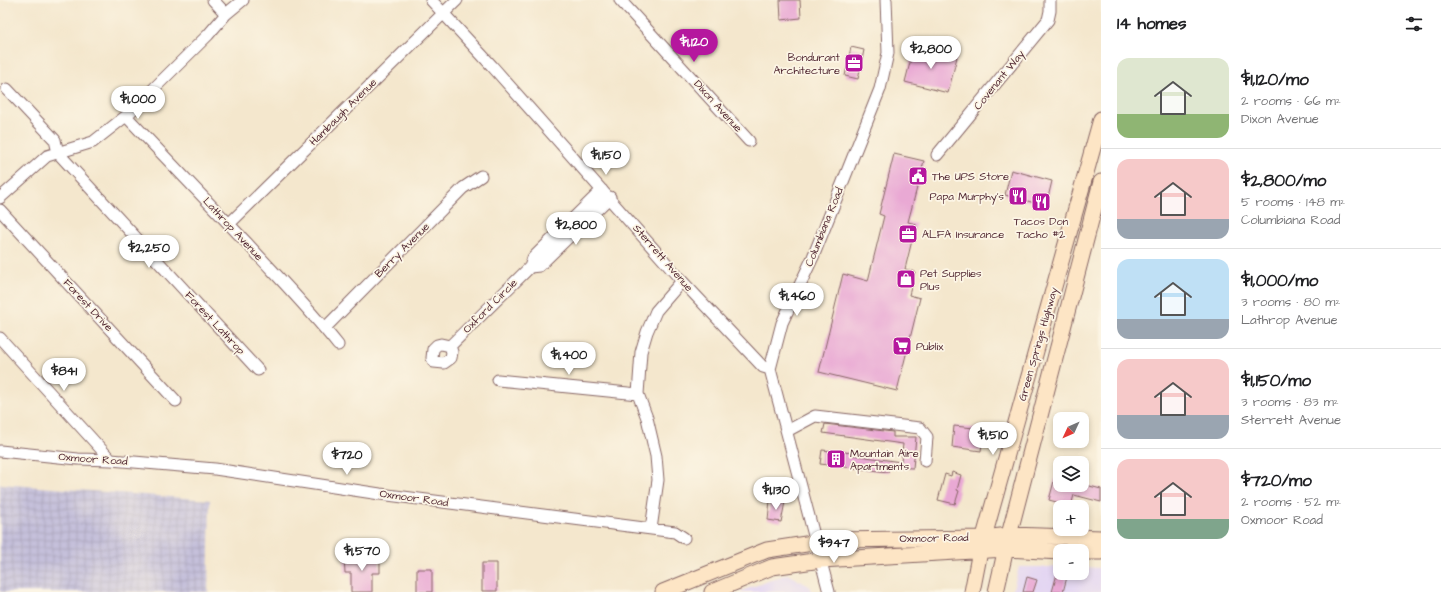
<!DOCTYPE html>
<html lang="en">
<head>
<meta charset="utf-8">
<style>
	body { margin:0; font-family:"Architects Daughter",sans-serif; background:#f6f6f6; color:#202124; height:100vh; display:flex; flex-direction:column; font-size:15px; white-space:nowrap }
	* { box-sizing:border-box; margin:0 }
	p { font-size:13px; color:#757577 }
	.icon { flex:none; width:22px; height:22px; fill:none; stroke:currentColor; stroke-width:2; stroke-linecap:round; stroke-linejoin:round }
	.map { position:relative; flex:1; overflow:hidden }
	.drawer { display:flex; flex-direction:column; background:#fff; width:340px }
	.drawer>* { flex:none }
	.needle { width:26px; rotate:226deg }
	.controls { position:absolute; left:1053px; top:412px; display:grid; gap:8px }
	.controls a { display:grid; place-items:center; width:36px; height:36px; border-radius:8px; background:#fff; box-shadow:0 2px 6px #0003; font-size:20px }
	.price { position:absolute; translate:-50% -34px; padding:0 9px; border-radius:14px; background:#fff; color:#222; font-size:13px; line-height:26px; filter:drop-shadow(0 1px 2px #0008) }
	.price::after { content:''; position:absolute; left:50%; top:24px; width:12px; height:9px; margin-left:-6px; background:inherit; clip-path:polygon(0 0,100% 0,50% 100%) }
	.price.selected { background:#b5179e; color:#fff }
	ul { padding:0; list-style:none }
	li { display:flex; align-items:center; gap:12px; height:100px; padding:0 16px }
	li+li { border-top:1px solid #e0e0e0 }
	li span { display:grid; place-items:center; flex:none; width:112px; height:80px; border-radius:12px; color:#555 }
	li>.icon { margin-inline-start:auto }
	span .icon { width:48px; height:48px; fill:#fffc; stroke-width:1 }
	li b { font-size:17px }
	h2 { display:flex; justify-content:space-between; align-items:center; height:48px; padding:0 16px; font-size:17px }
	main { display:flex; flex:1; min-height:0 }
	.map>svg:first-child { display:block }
	.built { fill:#e2d4f3 }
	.industrial { fill:url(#industrial-grid) }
	.building { fill:#e9a9d4 }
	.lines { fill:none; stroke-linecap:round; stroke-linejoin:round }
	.minor-casing { stroke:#866564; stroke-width:13 }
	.secondary-casing { stroke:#866564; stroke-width:17 }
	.minor { stroke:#fff; stroke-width:11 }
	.secondary { stroke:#fde5c5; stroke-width:15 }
	.labels { text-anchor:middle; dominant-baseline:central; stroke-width:3.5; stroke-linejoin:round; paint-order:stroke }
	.poi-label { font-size:11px; fill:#4a1f2b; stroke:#fcf5e5; text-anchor:start }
	.street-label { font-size:11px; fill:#4a1f2b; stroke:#fcf5e5 }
</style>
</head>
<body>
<main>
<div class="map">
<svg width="1101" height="592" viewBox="0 0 1101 592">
	<defs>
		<pattern id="industrial-grid" width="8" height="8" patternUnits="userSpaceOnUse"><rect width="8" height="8" fill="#c5c0da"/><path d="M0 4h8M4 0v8" fill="none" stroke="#aba5bb"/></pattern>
	</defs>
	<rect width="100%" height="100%" fill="#fcf5e5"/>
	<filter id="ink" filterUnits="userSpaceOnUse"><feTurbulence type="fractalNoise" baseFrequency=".025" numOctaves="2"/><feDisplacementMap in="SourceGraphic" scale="8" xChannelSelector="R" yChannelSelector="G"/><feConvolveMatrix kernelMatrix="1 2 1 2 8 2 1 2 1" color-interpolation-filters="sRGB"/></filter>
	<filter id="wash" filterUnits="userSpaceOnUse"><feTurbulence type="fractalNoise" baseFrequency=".012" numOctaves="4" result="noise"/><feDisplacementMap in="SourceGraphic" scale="16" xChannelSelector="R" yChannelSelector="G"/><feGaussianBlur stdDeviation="0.9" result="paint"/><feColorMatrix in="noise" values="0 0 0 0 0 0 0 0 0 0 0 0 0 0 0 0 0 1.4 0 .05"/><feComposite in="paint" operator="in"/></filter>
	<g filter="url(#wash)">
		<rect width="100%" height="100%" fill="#f4e7cd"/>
		<path class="built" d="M1019,567H1060V573H1082V567L1101,568V592H1012Z
			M787,574L809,586L813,592H739Z"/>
		<path class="industrial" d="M0,484L210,500L208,592H0Z"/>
		<g id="blocks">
			<path class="building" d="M780,0H800L801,18L781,20Z
				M851,47L864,50L858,79L845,76Z
				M914,47L957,57L948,93L905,82Z
				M894,154L924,161L908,222L916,224L905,269L915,272L909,295L920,298L897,391L819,372L843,274L868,281L884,216L879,214Z
				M1011,170L1052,181L1046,206L1005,195Z
				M825,424L893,432V437H916L913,468L889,467L888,472L820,464L822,450L853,453L852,455L901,462L903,444L823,433Z
				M954,426L984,429L981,451L952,447Z
				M1058,466H1060V485H1082V484L1101,489V502L1074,495L1071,506L1049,500Z
				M952,472L961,475L957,490L959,491L955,504L938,500L945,474L951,476Z
				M770,500L785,502L781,522L768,520Z
				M344,556L380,557V573H372V592H351V573H345Z
				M482,563H497V591H482Z
				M417,569H432V592H417Z
				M1057,574L1067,577L1063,592H1052Z
				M1027,577L1037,580L1033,592H1023Z"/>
		</g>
	</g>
	<g filter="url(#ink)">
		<use href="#blocks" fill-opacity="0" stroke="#866564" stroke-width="1"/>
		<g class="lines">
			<defs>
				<path id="minor" d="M213,0L226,14
					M431,0L492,66L682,281L763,367L770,369
					M620,0L749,141
					M7,89L55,140L58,153L258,370
					M126,116C166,158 206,200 246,242C277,276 309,308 338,345
					M937,155L1048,20L1050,11V0
					M0,198L47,156L93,142L126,116L208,35L226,14L243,0
					M0,210L176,401
					M229,224L457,0
					M530,267L539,266L610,197
					M325,328L463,188L481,176
					M0,338L111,460
					M441,344L450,346L452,352L451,358L444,363L434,362L432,358L433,349L437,345Z
					M450,346L530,267L533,258L602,190
					M498,380L638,394
					M787,431L815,416L920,428L927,437L925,461
					M0,451L78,459L111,460L215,469L380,494L675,532L684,538
					M651,529L658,480L656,456L647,418L638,394L641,352L647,332L656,311L682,281
					M829,592L770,369L782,323L813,257L880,89L888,53L886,0"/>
				<path id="secondary" d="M1082,552H1101
					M663,592L767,550L832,540L984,538L1009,535L1101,538
					M712,592L772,567L821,560L1006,549L1060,552
					M972,592L980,551L1101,119
					M996,592L1009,535L1101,182"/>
			</defs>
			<use href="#minor" class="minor-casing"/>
			<use href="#secondary" class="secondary-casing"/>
			<use href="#minor" class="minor"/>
			<use href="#secondary" class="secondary"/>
		</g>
	</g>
	<defs>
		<symbol id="office-square" viewBox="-11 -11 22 22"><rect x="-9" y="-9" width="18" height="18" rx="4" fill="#b5179e" stroke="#fcf5e5"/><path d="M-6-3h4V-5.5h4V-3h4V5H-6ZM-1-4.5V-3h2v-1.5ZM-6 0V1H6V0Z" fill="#fff"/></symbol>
		<symbol id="civic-square" viewBox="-11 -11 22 22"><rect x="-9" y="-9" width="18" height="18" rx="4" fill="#b5179e" stroke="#fcf5e5"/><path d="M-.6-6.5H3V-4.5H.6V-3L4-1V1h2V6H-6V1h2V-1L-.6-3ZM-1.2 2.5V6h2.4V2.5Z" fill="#fff"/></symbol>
		<symbol id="restaurant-square" viewBox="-11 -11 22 22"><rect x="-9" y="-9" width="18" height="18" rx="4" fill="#b5179e" stroke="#fcf5e5"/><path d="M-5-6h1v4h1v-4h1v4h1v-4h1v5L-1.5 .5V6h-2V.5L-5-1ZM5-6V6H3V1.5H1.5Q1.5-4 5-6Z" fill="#fff"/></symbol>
		<symbol id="shop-square" viewBox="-11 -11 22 22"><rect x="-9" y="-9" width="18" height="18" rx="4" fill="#b5179e" stroke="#fcf5e5"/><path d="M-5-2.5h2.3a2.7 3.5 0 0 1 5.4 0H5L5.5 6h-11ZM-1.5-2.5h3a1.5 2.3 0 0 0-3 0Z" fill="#fff"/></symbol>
		<symbol id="supermarket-square" viewBox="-11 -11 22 22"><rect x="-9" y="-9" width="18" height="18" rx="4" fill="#b5179e" stroke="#fcf5e5"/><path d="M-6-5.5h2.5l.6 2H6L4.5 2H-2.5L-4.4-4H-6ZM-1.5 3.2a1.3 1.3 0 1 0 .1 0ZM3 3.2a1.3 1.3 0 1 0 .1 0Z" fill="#fff"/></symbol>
		<symbol id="building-square" viewBox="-11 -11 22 22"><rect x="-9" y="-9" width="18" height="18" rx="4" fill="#b5179e" stroke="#fcf5e5"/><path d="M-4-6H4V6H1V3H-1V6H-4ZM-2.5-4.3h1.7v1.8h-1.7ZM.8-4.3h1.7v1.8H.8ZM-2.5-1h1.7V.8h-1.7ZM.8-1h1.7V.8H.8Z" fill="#fff"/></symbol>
	</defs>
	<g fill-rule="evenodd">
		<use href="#office-square" x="843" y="52" width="22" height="22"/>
		<use href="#civic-square" x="907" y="165" width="22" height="22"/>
		<use href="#restaurant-square" x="1007" y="185" width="22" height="22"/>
		<use href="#restaurant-square" x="1030" y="191" width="22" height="22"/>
		<use href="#office-square" x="897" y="223" width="22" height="22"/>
		<use href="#shop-square" x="895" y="268" width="22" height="22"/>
		<use href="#supermarket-square" x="891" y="335" width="22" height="22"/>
		<use href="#building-square" x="825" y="448" width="22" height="22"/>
	</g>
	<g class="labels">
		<g class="poi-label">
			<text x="840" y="57" text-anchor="end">Bondurant<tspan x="840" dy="13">Architecture</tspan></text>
			<text x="932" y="176">The UPS Store</text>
			<text x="1004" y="196" text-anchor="end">Papa Murphy's</text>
			<text x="1041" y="221" text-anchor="middle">Tacos Don<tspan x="1041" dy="13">Tacho #2</tspan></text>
			<text x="922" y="234">ALFA Insurance</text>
			<text x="920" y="273">Pet Supplies<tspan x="920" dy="13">Plus</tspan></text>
			<text x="916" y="346">Publix</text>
			<text x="850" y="453">Mountain Aire<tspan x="850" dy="13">Apartments</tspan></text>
		</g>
		<g class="street-label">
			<text transform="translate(999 80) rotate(-51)">Covenant Way</text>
			<text transform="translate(718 106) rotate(48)">Dixon Avenue</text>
			<text transform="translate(343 112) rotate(-45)">Hambaugh Avenue</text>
			<text transform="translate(824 227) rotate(-68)">Columbiana Road</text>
			<text transform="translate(233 229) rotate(47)">Lathrop Avenue</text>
			<text transform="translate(402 250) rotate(-45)">Berry Avenue</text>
			<text transform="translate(663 258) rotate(49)">Sterrett Avenue</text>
			<text transform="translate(88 305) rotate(47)">Forest Drive</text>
			<text transform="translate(490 306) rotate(-45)">Oxford Circle</text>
			<text transform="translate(215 323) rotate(47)">Forest Lathrop</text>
			<text transform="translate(1038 344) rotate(-74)">Green Springs Highway</text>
			<text transform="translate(93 459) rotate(4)">Oxmoor Road</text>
			<text transform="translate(414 498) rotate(8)">Oxmoor Road</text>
			<text transform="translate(934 538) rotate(-1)">Oxmoor Road</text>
		</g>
	</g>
</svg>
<div class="controls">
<a><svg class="needle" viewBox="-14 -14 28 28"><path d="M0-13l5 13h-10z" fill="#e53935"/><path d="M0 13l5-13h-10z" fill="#757577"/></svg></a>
<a><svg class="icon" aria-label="layers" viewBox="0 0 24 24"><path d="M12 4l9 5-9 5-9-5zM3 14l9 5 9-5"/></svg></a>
<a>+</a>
<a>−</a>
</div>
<b class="price selected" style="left:694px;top:63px">$1,120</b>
<b class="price" style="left:931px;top:70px">$2,800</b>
<b class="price" style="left:138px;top:120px">$1,000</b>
<b class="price" style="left:606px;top:176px">$1,150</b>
<b class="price" style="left:576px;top:246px">$2,800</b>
<b class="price" style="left:149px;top:269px">$2,250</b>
<b class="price" style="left:797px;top:317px">$1,460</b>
<b class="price" style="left:569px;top:376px">$1,400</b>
<b class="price" style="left:64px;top:392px">$841</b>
<b class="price" style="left:993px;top:456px">$1,510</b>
<b class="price" style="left:347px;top:476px">$720</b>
<b class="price" style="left:776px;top:511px">$1,130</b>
<b class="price" style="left:834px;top:564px">$947</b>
<b class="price" style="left:362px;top:572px">$1,570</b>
</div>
<section class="drawer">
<h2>14 homes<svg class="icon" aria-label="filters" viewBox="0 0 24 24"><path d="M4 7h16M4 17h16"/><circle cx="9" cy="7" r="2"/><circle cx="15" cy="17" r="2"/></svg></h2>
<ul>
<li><span style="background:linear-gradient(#dfe7d0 70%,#8fb573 0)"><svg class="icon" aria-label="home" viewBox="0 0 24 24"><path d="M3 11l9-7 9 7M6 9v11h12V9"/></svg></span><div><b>$1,120/mo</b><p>2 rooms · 66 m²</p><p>Dixon Avenue</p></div></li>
<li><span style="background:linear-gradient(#f6c9c9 75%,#9aa5b1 0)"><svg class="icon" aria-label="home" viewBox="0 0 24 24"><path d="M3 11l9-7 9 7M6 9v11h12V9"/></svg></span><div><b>$2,800/mo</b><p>5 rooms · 148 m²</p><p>Columbiana Road</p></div></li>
<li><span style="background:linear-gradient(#bfe0f5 75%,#9aa5b1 0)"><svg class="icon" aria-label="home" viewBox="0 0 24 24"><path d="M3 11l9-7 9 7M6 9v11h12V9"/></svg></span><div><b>$1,000/mo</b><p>3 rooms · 80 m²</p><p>Lathrop Avenue</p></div></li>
<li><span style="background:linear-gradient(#f6c9c9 70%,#9aa5b1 0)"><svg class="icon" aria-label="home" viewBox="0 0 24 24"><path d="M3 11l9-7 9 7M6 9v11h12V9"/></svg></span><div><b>$1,150/mo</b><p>3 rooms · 83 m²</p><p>Sterrett Avenue</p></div></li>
<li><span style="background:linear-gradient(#f6c9c9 75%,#7fa58c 0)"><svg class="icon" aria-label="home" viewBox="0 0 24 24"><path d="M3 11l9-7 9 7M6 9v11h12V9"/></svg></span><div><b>$720/mo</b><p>2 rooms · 52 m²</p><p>Oxmoor Road</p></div></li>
</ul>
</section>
</main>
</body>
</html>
